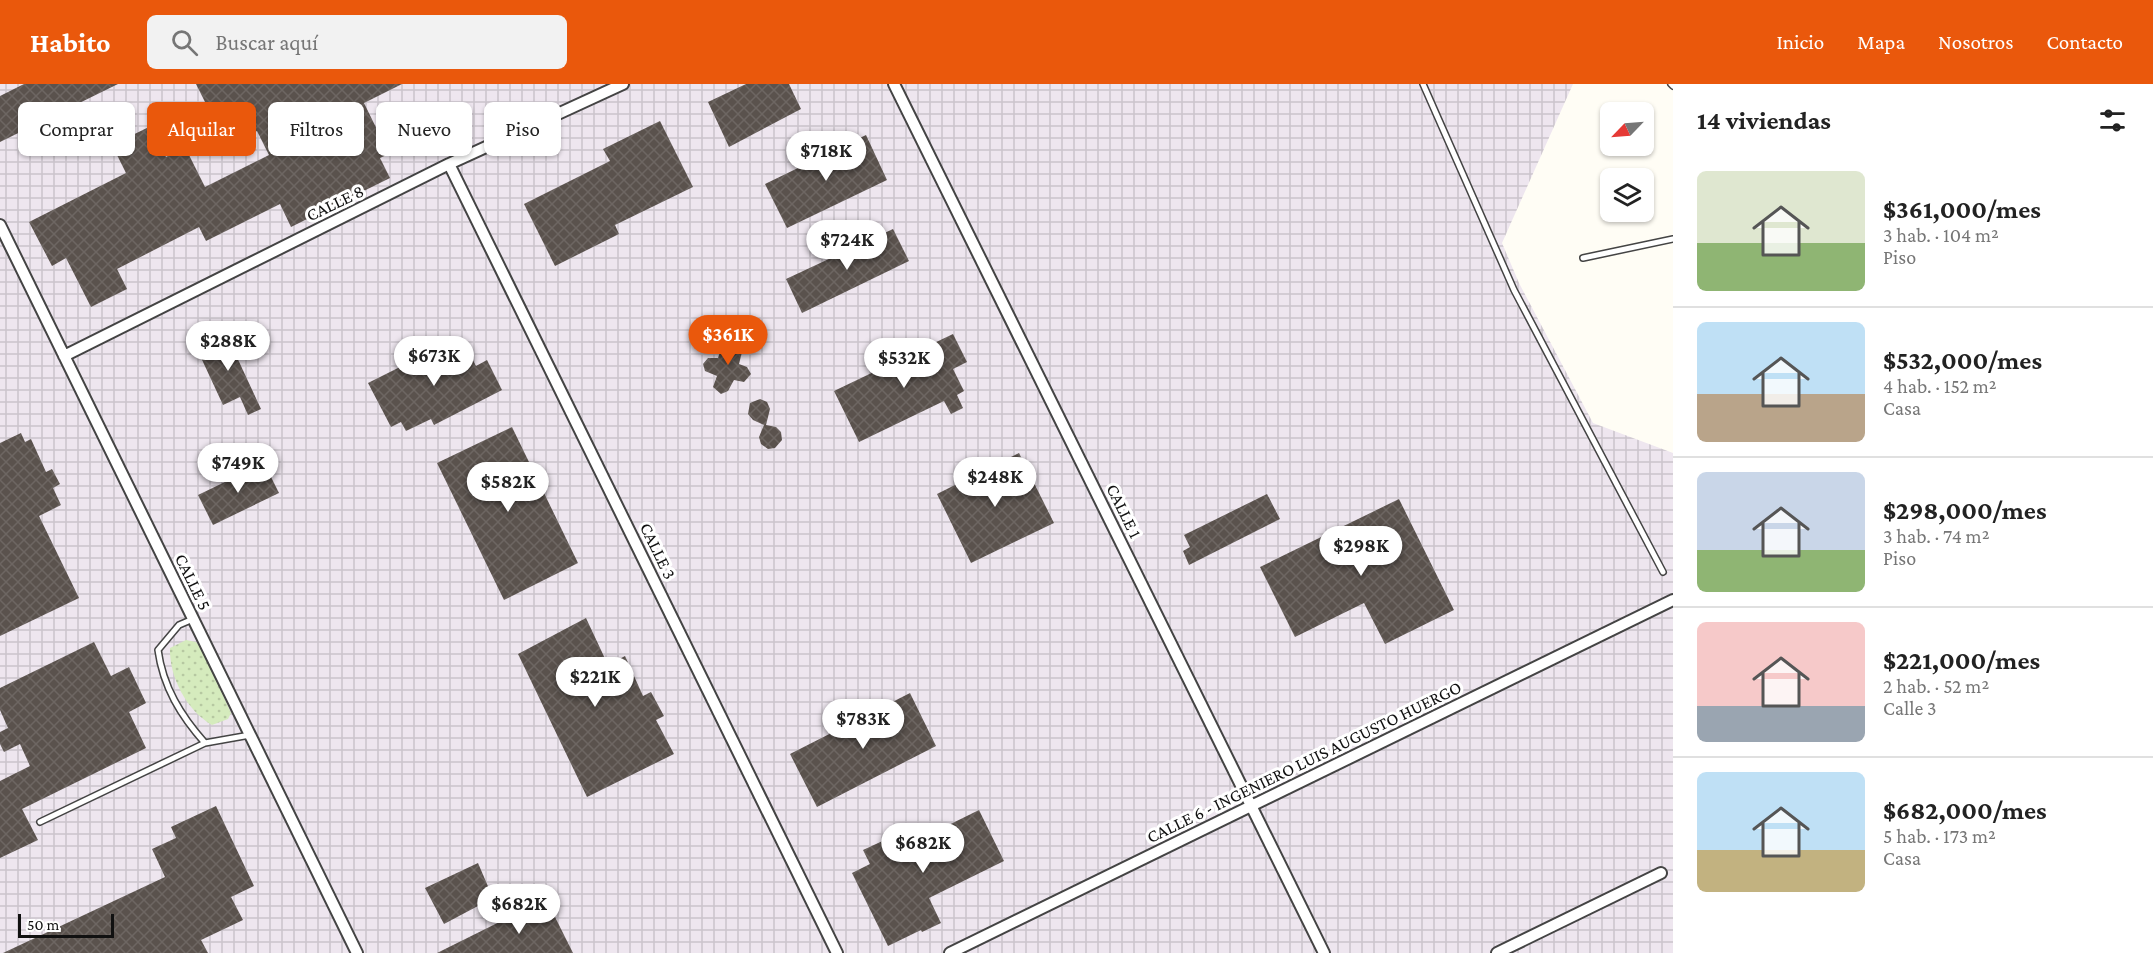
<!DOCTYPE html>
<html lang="es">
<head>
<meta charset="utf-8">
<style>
	body { margin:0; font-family:"Crimson Pro",serif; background:#f2f2f2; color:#222; height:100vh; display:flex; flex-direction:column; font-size:22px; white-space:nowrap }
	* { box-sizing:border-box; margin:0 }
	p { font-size:20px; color:#767676 }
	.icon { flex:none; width:33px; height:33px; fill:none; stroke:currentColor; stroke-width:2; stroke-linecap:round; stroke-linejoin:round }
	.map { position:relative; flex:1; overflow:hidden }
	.side { display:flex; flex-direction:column; background:#fff; width:480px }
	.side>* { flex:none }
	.banner { position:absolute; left:18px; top:18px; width:570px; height:54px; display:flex; gap:12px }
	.needle { width:39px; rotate:245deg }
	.controls { position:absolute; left:1600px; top:18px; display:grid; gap:12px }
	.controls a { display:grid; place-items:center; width:54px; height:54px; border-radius:9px; background:#fff; box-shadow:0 2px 4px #0004; font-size:30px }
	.scale { position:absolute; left:18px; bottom:15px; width:96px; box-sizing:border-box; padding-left:6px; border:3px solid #111; border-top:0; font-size:16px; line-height:21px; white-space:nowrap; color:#111; -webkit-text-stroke:4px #fff; paint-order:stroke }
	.price { position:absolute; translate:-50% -51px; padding:0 14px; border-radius:21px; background:#fff; color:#222; font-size:20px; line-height:39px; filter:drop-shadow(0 2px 3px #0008) }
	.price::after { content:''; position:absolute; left:50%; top:36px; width:18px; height:14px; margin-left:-9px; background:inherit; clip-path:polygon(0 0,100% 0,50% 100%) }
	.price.on { background:#ea580c; color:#fff }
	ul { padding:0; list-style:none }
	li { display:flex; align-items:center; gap:18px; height:150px; padding:0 24px }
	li+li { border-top:2px solid #e0e0e0 }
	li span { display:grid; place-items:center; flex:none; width:168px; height:120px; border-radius:9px; color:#555 }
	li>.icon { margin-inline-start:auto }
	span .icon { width:72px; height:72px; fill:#fffc; stroke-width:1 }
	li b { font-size:26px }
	h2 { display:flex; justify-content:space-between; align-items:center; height:72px; padding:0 24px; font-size:26px }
	.chip { padding:0 21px; border-radius:9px; background:#fff; box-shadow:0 2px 4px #0004; font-size:21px; line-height:54px }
	.chip.on { background:#ea580c; color:#fff }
	header { display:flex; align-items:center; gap:36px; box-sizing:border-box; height:84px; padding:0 30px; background:#ea580c; color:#fff }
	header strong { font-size:28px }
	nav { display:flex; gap:33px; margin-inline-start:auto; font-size:21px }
	.search { width:420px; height:54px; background:#f2f2f2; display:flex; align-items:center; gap:15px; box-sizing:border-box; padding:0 21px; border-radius:9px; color:#767676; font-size:22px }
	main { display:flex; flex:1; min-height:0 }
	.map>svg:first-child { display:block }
	.industrial { fill:url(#industrial-grid) }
	.grass { fill:url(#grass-dots) }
	.building { fill:url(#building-cross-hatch) }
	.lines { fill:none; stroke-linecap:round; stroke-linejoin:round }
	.lane-casing { stroke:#444; stroke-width:8 }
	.street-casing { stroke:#444; stroke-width:14 }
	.lane { stroke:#fff; stroke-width:5 }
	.street { stroke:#fff; stroke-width:10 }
	.labels { text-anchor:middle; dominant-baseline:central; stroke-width:6; stroke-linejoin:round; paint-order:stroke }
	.street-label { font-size:18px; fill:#111; stroke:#fff }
</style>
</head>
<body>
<header>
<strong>Habito</strong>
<div class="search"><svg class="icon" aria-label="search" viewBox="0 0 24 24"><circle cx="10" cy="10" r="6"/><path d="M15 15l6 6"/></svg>Buscar aquí</div>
<nav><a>Inicio</a><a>Mapa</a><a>Nosotros</a><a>Contacto</a></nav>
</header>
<main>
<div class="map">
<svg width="1673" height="869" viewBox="0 0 1673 869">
	<defs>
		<pattern id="industrial-grid" width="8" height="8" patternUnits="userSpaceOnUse" patternTransform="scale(1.5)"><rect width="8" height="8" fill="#eee6ef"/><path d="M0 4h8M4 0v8" fill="none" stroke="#cbc4cc"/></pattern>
		<pattern id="grass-dots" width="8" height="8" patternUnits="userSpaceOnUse" patternTransform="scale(1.5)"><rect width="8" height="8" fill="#d5ebbd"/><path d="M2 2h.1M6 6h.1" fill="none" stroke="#b6c8a1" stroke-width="1.8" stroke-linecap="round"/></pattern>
		<pattern id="building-cross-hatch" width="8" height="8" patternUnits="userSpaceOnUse" patternTransform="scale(1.5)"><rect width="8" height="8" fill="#5a524d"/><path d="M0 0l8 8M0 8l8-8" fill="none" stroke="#6d6662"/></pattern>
	</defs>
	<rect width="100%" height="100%" fill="#fffdf5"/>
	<path class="industrial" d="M0,0H1573L1502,159L1519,199L1593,339L1673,369V869H0Z"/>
	<path class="grass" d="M186,556L196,558L202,565L231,629L228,635L212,641C187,627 169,593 170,564Z"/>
	<path class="building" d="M24,0H118L0,58V12Z
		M196,0H402L364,19L389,70L380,74L390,94L291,143L280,120L206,157L199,143L117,185L127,205L91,223L66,174L52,182L29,138L126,89L112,61L151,42L166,73L185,63L205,103L269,71L257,47L227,62Z
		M746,0H789L801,25L729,63L708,18Z
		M660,37L693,103L615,141L619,150L555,182L524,120L610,77L603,65Z
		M866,51L887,96L787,144L765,100Z
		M893,145L909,177L802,229L786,195Z
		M235,247L243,265L235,269L261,325L248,331L240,313L223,321L197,265Z
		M953,250L967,278L953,285L964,307L957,311L963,324L951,330L944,317L859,358L834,307Z
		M733,254L740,257L743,264L739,280L747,283L751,290L744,298L734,296L728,307L721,310L713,303L717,292L705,287L703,280L708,274H718L723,258Z
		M452,257L459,271L468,267L476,282L487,276L502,306L434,341L431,335L406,347L401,338L391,343L368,299Z
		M760,315L767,318L770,325L766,341L776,343L781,348L782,356L775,364L768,365L761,360L759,353L764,341L753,336L748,330L750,319Z
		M512,343L578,479L504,516L437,379Z
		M21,349L25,358L31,355L46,388L52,385L60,400L53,404L61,421L39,432L79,514L0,552V359Z
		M1019,369L1054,439L971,479L937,410Z
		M264,379L279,409L213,441L198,411Z
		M1267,410L1280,435L1189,481L1183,467L1190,463L1184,451Z
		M1399,415L1454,526L1385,560L1364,519L1295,553L1260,483Z
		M586,534L608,581L625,572L643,612L651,608L664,632L656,636L674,670L587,713L518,570Z
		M94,558L111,592L129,583L146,619L129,628L146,664L22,725L38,756L0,774V697L30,682L20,660L4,668L0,660V648L8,644L0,626V604Z
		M910,609L936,662L817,723L790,670Z
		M216,722L254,802L231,813L243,836L201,856L208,869H3L165,793L152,765L176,754L171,743Z
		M979,726L1004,777L929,814L941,839L922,848L921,846L888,862L852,789L870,780L863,766L889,754L896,767Z
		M478,779L493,814L444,840L425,804Z
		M546,815L573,869H437Z"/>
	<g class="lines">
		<defs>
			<path id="lane" d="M1423,0L1514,206L1663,488
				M1671,0L1673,2
				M1583,174L1673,155
				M193,535L179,541L158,566C163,603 181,632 205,659
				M40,738L205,659L250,651"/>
			<path id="street" d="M894,0L1324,869
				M449,80L837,869
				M0,141L357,869
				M64,272L449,80L623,0
				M950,869L1673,516
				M1497,869L1661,789"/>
		</defs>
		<use href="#lane" class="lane-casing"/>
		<use href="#street" class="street-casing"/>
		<use href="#lane" class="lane"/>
		<use href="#street" class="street"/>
	</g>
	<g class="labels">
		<g class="street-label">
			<text transform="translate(335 119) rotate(-26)">CALLE 8</text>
			<text transform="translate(1124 427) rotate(64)">CALLE 1</text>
			<text transform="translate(658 467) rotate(64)">CALLE 3</text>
			<text transform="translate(193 498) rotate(64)">CALLE 5</text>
			<text transform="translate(1304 678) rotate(-26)">CALLE 6 - INGENIERO LUIS AUGUSTO HUERGO</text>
		</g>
	</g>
</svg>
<div class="controls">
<a><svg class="needle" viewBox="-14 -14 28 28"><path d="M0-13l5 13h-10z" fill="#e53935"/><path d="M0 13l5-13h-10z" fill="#767676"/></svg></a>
<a><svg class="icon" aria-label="layers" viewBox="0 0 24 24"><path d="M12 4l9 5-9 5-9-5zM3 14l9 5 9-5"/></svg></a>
</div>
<div class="scale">50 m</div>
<b class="price" style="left:826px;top:98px">$718K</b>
<b class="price" style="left:847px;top:187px">$724K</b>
<b class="price on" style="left:728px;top:282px">$361K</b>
<b class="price" style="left:228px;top:288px">$288K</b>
<b class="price" style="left:434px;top:303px">$673K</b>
<b class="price" style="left:904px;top:305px">$532K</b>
<b class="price" style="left:238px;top:410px">$749K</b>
<b class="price" style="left:995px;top:424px">$248K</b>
<b class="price" style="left:508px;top:429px">$582K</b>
<b class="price" style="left:1361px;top:493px">$298K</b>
<b class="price" style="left:595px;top:624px">$221K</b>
<b class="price" style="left:863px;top:666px">$783K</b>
<b class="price" style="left:923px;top:790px">$682K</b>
<b class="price" style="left:519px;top:851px">$682K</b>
<div class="banner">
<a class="chip">Comprar</a>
<a class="chip on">Alquilar</a>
<a class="chip">Filtros</a>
<a class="chip">Nuevo</a>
<a class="chip">Piso</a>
</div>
</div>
<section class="side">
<h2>14 viviendas<svg class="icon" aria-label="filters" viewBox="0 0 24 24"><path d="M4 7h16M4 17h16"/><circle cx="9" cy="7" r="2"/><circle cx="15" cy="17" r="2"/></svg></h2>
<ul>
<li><span style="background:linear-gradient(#dfe7d0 60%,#8fb573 0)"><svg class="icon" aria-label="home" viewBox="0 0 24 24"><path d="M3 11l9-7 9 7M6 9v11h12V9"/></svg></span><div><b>$361,000/mes</b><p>3 hab. · 104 m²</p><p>Piso</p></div></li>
<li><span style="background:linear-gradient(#bfe0f5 60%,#b9a48a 0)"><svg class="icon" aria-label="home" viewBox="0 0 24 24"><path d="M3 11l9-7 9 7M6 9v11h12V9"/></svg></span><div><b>$532,000/mes</b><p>4 hab. · 152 m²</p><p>Casa</p></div></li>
<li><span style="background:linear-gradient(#c9d6e8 65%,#8fb573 0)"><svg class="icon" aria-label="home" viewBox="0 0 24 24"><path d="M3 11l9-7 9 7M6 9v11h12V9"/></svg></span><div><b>$298,000/mes</b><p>3 hab. · 74 m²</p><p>Piso</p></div></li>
<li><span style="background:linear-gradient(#f6c9c9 70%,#9aa5b1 0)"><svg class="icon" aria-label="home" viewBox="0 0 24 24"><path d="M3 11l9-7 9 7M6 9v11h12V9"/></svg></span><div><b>$221,000/mes</b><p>2 hab. · 52 m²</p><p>Calle 3</p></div></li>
<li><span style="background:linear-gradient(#bfe0f5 65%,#c2b280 0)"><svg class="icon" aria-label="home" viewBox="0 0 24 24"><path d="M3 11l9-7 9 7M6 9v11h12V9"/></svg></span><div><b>$682,000/mes</b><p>5 hab. · 173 m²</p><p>Casa</p></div></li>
</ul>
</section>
</main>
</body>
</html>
